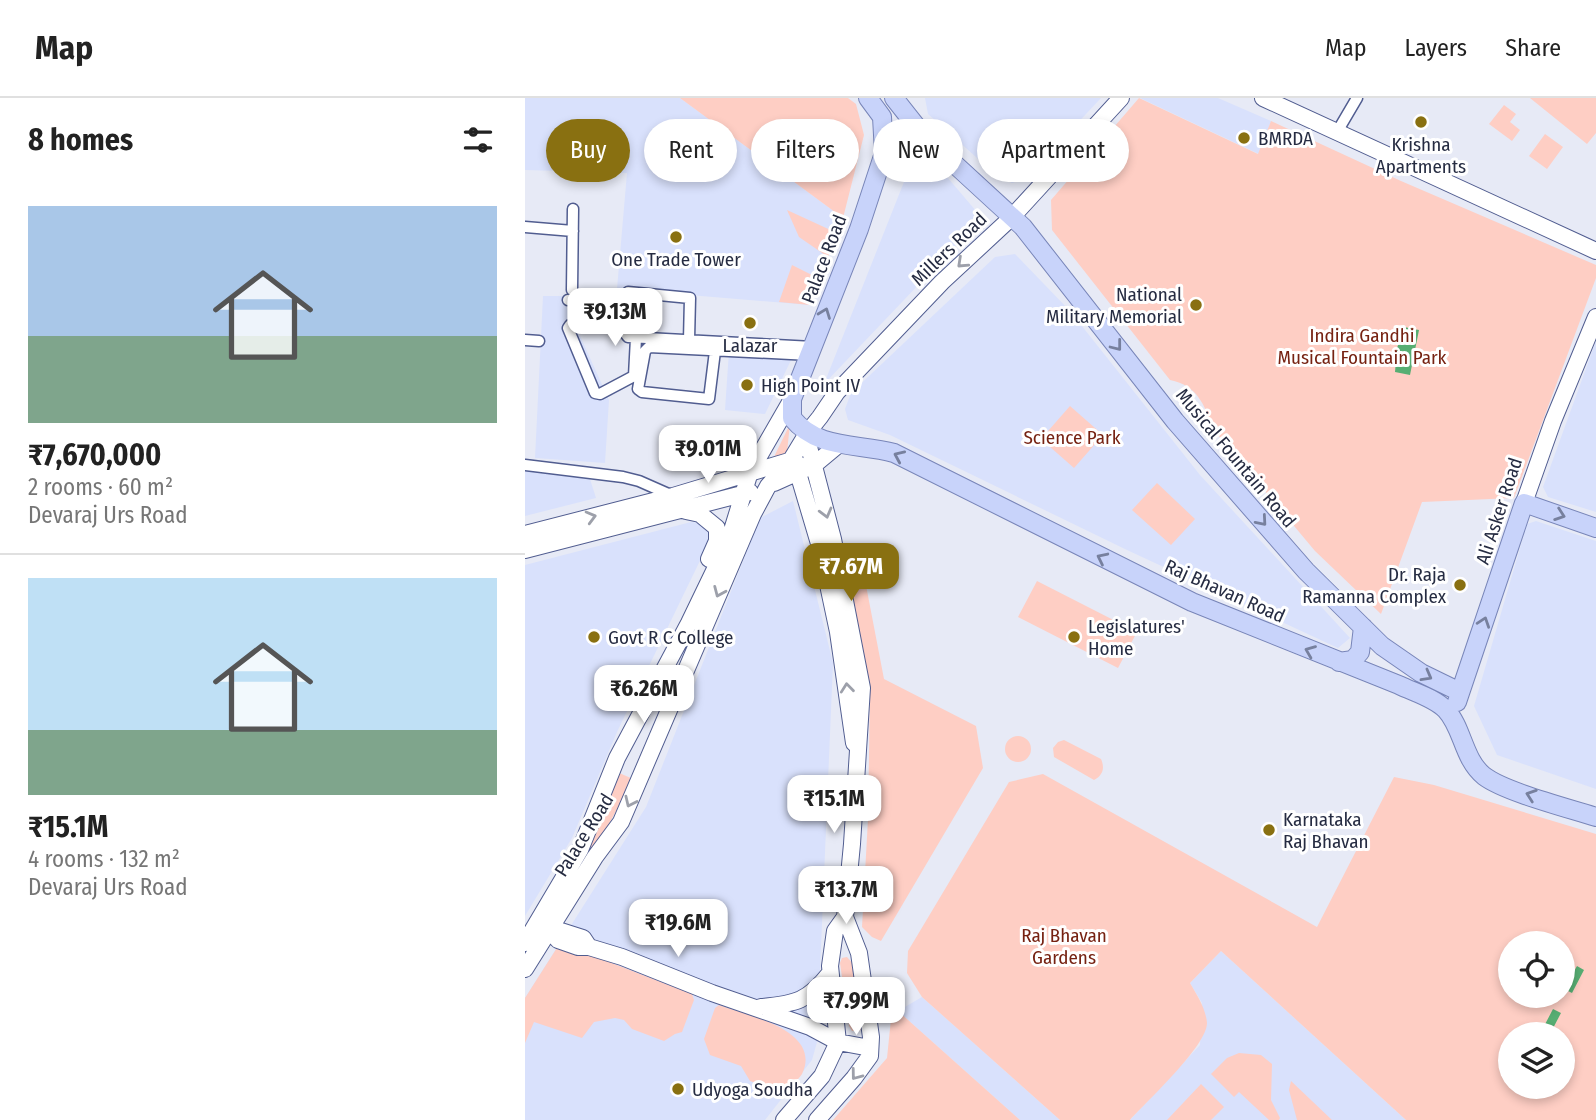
<!DOCTYPE html>
<html lang="en">
<head>
<meta charset="utf-8">
<style>
	body { margin:0; font-family:"Fira Sans Condensed",sans-serif; background:#f2f2f2; color:#222; height:100vh; display:flex; flex-direction:column; font-size:26px; white-space:nowrap }
	* { box-sizing:border-box; margin:0 }
	p { font-size:23px; color:#767676 }
	.icon { flex:none; width:38px; height:38px; fill:none; stroke:currentColor; stroke-width:2; stroke-linecap:round; stroke-linejoin:round }
	.map { position:relative; flex:1; overflow:hidden }
	.details { display:flex; flex-direction:column; background:#fff; width:525px }
	.details>* { flex:none }
	.hud { position:absolute; left:21px; top:21px; width:665px; height:63px; display:flex; gap:14px }
	.fabs { position:absolute; left:973px; top:833px; display:grid; gap:14px }
	.fabs a { display:grid; place-items:center; width:77px; height:77px; border-radius:50%; background:#fff; box-shadow:0 4px 10px #0003; font-size:35px }
	.price { position:absolute; translate:-50% -60px; padding:0 16px; border-radius:14px; background:#fff; color:#222; font-size:23px; line-height:46px; filter:drop-shadow(0 2px 4px #0008) }
	.price::after { content:''; position:absolute; left:50%; top:42px; width:21px; height:16px; margin-left:-10px; background:inherit; clip-path:polygon(0 0,100% 0,50% 100%) }
	.price.active { background:#897011; color:#fff }
	ul { padding:0; list-style:none }
	li { display:grid; align-content:center; gap:14px; height:371px; padding:0 28px }
	li+li { border-top:2px solid #e0e0e0 }
	li span { display:grid; place-items:center; height:217px; border-radius:0px; color:#555 }
	li>.icon { margin-inline-start:auto }
	span .icon { width:126px; height:126px; fill:#fffc; stroke-width:1 }
	li b { font-size:30px }
	h2 { display:flex; justify-content:space-between; align-items:center; height:84px; padding:0 28px; font-size:30px }
	.chip { padding:0 24px; border-radius:32px; background:#fff; box-shadow:0 4px 10px #0003; font-size:24px; line-height:63px }
	.chip.active { background:#897011; color:#fff }
	header { display:flex; align-items:center; gap:42px; box-sizing:border-box; height:98px; padding:0 35px; background:#fff; border-bottom:2px solid #e0e0e0 }
	header strong { font-size:33px }
	nav { display:flex; gap:38px; margin-inline-start:auto; font-size:24px }
	main { display:flex; flex:1; min-height:0 }
	.map>svg:first-child { display:block }
	.built { fill:#d9e1fc }
	.green { fill:#fecec4; fill-rule:evenodd }
	.water { fill:#57ae73 }
	.lines { fill:none; stroke-linecap:round; stroke-linejoin:round }
	.street-casing { stroke:#515d90; stroke-width:13 }
	.secondary-casing { stroke:#515d90; stroke-width:18 }
	.primary-casing { stroke:#7885b8; stroke-width:20 }
	.street { stroke:#fff; stroke-width:10 }
	.secondary { stroke:#fff; stroke-width:16 }
	.primary { stroke:#c8d3fa; stroke-width:18 }
	.oneway { stroke:#9da0aa }
	.oneway2 { stroke:#77809e }
	.poi-dot { fill:#897011; stroke:#fff; stroke-width:2.5 }
	.labels { text-anchor:middle; dominant-baseline:central; stroke-width:6; stroke-linejoin:round; paint-order:stroke }
	.poi-label { font-size:19px; fill:#262c42; stroke:#fff; text-anchor:start }
	.street-label { font-size:19px; fill:#262c42; stroke:#fff }
	.park-label { font-size:19px; fill:#762212; stroke:#fff }
</style>
</head>
<body>
<header>
<strong>Map</strong>
<nav><a>Map</a><a>Layers</a><a>Share</a></nav>
</header>
<main>
<section class="details">
<h2>8 homes<svg class="icon" aria-label="filters" viewBox="0 0 24 24"><path d="M4 7h16M4 17h16"/><circle cx="9" cy="7" r="2"/><circle cx="15" cy="17" r="2"/></svg></h2>
<ul>
<li><span style="background:linear-gradient(#a9c7e8 60%,#7fa58c 0)"><svg class="icon" aria-label="home" viewBox="0 0 24 24"><path d="M3 11l9-7 9 7M6 9v11h12V9"/></svg></span><div><b>₹7,670,000</b><p>2 rooms · 60 m²</p><p>Devaraj Urs Road</p></div></li>
<li><span style="background:linear-gradient(#bfe0f5 70%,#7fa58c 0)"><svg class="icon" aria-label="home" viewBox="0 0 24 24"><path d="M3 11l9-7 9 7M6 9v11h12V9"/></svg></span><div><b>₹15.1M</b><p>4 rooms · 132 m²</p><p>Devaraj Urs Road</p></div></li>
</ul>
</section>
<div class="map">
<svg width="1071" height="1022" viewBox="0 0 1071 1022">
	<rect width="100%" height="100%" fill="#e7eaf6"/>
	<path class="built" d="M0,0H155L318,120L285,207L92,191L102,75L0,72Z
		M400,0H576L501,80L487,85L471,77L403,16Z
		M615,0H693L746,23L734,56Z
		M394,46L457,120L299,286Z
		M490,156L545,213L675,377L825,540L813,550L602,452L365,337L323,322L320,311L326,295L470,159Z
		M18,198H37L84,302L80,365L10,360Z
		M1071,243V414L1023,399L1018,389Z
		M204,253L269,256L240,316L200,312Z
		M0,372L65,381L71,400L0,418Z
		M268,403L308,565L292,944L287,962L240,1022H0V900L121,709L235,420Z
		M1011,423L1071,443V691L972,657L949,608L1002,426Z
		M166,424L175,425L183,431L185,442L92,634L47,740L0,818V467Z
		M696,853L881,1022H605L675,947L677,905L665,885Z
		M397,899L535,1022H495L373,913Z"/>
	<path class="green" d="M155,0H323L331,6L339,37L318,120Z
		M614,0L733,56L746,23L876,83L1071,167V180L989,400L897,404L856,516L790,453L688,331C679,306 673,288 645,282L527,132L526,102Z
		M1005,0H1071V35L1062,46Z
		M979,7L991,16L985,24L995,32L987,43L964,26Z
		M1020,36L1038,49L1022,71L1004,58Z
		M262,112L312,135L303,159L274,139Z
		M267,167L295,181L285,207L254,204Z
		M545,308L578,337L549,370L516,341Z
		M265,326L262,354L245,367Z
		M632,385L670,421L646,447L607,412Z
		M320,466L339,477L359,581L451,628L458,670L356,843L347,839L337,829L343,721L345,595Z
		M512,483L612,534L593,570L493,519Z
		M480 651a13 13 0 1 1 26 0a13 13 0 1 1-26 0Z
		M539,642L576,661C580,670 578,677 569,682L529,659L528,650L533,644Z
		M92,674L108,681L84,726L61,757Z
		M518,676L792,829L869,679L909,687L1071,736V1022H881L696,853L665,885C672,897 681,911 682,925C682,948 622,1003 605,1022H535L397,899L382,875L383,853L484,684ZM985,845H1038V898H985ZM985,936H1038V989H985Z
		M35,845L167,896L169,902L157,934L150,936L139,943L107,931L99,922L90,920L69,924L57,940L9,924L0,945V900Z
		M322,859L329,867L337,930L334,933H327L324,928L315,865L317,860Z
		M194,907C221,917 298,932 277,976C273,983 262,990 256,995L225,983L216,968L185,957L179,941L190,910Z
		M373,913L495,1022H308L362,960L366,921Z
		M714,955L736,957L747,966L746,1002L755,1020L754,1022H744L714,994L709,999L686,976L702,960Z
		M766,983L807,1022H772L764,992Z
		M676,986L699,1009L686,1022H642Z"/>
	<path class="water" d="M879,229L894,232L885,277L870,274L872,250Z
		M1052,868L1059,872L1047,895L1039,891Z
		M1028,911L1036,915L1025,936L1016,934Z"/>
	<g class="lines">
		<defs>
			<path id="street" d="M812,34L832,0
				M0,129L48,133
				M47,192L48,111
				M43,202L100,197
				M100,222L45,227L43,230L70,295L75,296L109,278L111,240
				M0,242L14,243
				M164,242L165,200L103,194L100,197V235L103,239L288,249
				M190,253L184,301L117,294L113,291L120,253L124,249L285,257
				M0,367L98,379L114,383L148,398"/>
			<path id="secondary" d="M738,0L1071,153
				M284,349L308,441L337,590L327,746L320,819L334,855L346,939L345,958L329,980L292,1022
				M273,366V375L295,449L313,534L329,645
				M249,385L289,367L313,347
				M999,405L1028,323L1071,219
				M161,413L175,416L192,430V443L184,461
				M0,436L148,398L264,363
				M0,452L225,394
				M0,845L55,752L92,660L164,525L204,442L225,374L267,301
				M64,849L58,840L33,832L27,835L33,842L53,849H64L97,859L187,895L285,929L313,944L345,950
				M0,871L70,759L96,724L228,416L243,388L266,362L283,334L295,319L312,294L417,184L487,119L596,0
				M236,909C271,906 283,903 305,875
				M259,1022L297,978L313,944L305,868L310,833L320,819"/>
			<path id="primary" d="M343,0L357,19L359,55L334,131L267,301V320C293,352 333,345 369,355L667,504L874,587C888,594 910,600 921,612C938,630 938,661 959,678C980,694 1043,710 1071,719
				M369,0L399,38L498,129L650,323L781,473L857,548L896,575L935,594
				M359,55C370,40 381,35 399,38
				M814,564L828,562L835,554L838,529
				M932,604L999,405L1071,430"/>
		</defs>
		<use href="#street" class="street-casing"/>
		<use href="#secondary" class="secondary-casing"/>
		<use href="#primary" class="primary-casing"/>
		<use href="#street" class="street"/>
		<use href="#secondary" class="secondary"/>
		<use href="#primary" class="primary"/>
	</g>
	<defs><path id="oneway-chevron" d="M-2-3.5L2.5 0L-2 3.5" fill="none" stroke-width="1.6" stroke-linecap="round" stroke-linejoin="round" transform="scale(1.75)"/></defs>
	<g class="oneway">
		<use href="#oneway-chevron" transform="translate(437 165) rotate(137)"/>
		<use href="#oneway-chevron" transform="translate(301 415) rotate(75)"/>
		<use href="#oneway-chevron" transform="translate(66 419) rotate(-15)"/>
		<use href="#oneway-chevron" transform="translate(194 494) rotate(113)"/>
		<use href="#oneway-chevron" transform="translate(322 590) rotate(-96)"/>
		<use href="#oneway-chevron" transform="translate(105 704) rotate(115)"/>
		<use href="#oneway-chevron" transform="translate(331 977) rotate(127)"/>
	</g>
	<g class="oneway2">
		<use href="#oneway-chevron" transform="translate(300 215) rotate(-69)"/>
		<use href="#oneway-chevron" transform="translate(592 248) rotate(52)"/>
		<use href="#oneway-chevron" transform="translate(374 358) rotate(-156)"/>
		<use href="#oneway-chevron" transform="translate(1035 417) rotate(19)"/>
		<use href="#oneway-chevron" transform="translate(737 423) rotate(49)"/>
		<use href="#oneway-chevron" transform="translate(577 460) rotate(-154)"/>
		<use href="#oneway-chevron" transform="translate(959 524) rotate(-71)"/>
		<use href="#oneway-chevron" transform="translate(785 553) rotate(-158)"/>
		<use href="#oneway-chevron" transform="translate(902 578) rotate(29)"/>
		<use href="#oneway-chevron" transform="translate(1006 697) rotate(-161)"/>
	</g>
	<g class="poi-dot">
		<circle cx="896" cy="24" r="7"/>
		<circle cx="719" cy="40" r="7"/>
		<circle cx="151" cy="139" r="7"/>
		<circle cx="671" cy="207" r="7"/>
		<circle cx="225" cy="225" r="7"/>
		<circle cx="222" cy="287" r="7"/>
		<circle cx="935" cy="487" r="7"/>
		<circle cx="69" cy="539" r="7"/>
		<circle cx="549" cy="539" r="7"/>
		<circle cx="744" cy="732" r="7"/>
		<circle cx="153" cy="991" r="7"/>
	</g>
	<g class="labels">
		<g class="poi-label">
			<text x="733" y="40">BMRDA</text>
			<text x="896" y="46" text-anchor="middle">Krishna<tspan x="896" dy="22">Apartments</tspan></text>
			<text x="151" y="161" text-anchor="middle">One Trade Tower</text>
			<text x="657" y="196" text-anchor="end">National<tspan x="657" dy="22">Military Memorial</tspan></text>
			<text x="225" y="247" text-anchor="middle">Lalazar</text>
			<text x="236" y="287">High Point IV</text>
			<text x="921" y="476" text-anchor="end">Dr. Raja<tspan x="921" dy="22">Ramanna Complex</tspan></text>
			<text x="563" y="528">Legislatures'<tspan x="563" dy="22">Home</tspan></text>
			<text x="83" y="539">Govt R C College</text>
			<text x="758" y="721">Karnataka<tspan x="758" dy="22">Raj Bhavan</tspan></text>
			<text x="167" y="991">Udyoga Soudha</text>
		</g>
		<g class="street-label">
			<text transform="translate(424 151) rotate(-44)">Millers Road</text>
			<text transform="translate(299 161) rotate(-69)">Palace Road</text>
			<text transform="translate(711 360) rotate(50)">Musical Fountain Road</text>
			<text transform="translate(974 413) rotate(-72)">Ali Asker Road</text>
			<text transform="translate(700 493) rotate(24)">Raj Bhavan Road</text>
			<text transform="translate(59 737) rotate(-58)">Palace Road</text>
		</g>
		<g class="park-label">
			<text x="837" y="237">Indira Gandhi<tspan x="837" dy="22">Musical Fountain Park</tspan></text>
			<text x="547" y="339">Science Park</text>
			<text x="539" y="837">Raj Bhavan<tspan x="539" dy="22">Gardens</tspan></text>
		</g>
	</g>
</svg>
<div class="fabs">
<a><svg class="icon" aria-label="locate" viewBox="0 0 24 24"><circle cx="12" cy="12" r="6"/><path d="M12 2v4M12 18v4M2 12h4M18 12h4"/></svg></a>
<a><svg class="icon" aria-label="layers" viewBox="0 0 24 24"><path d="M12 4l9 5-9 5-9-5zM3 14l9 5 9-5"/></svg></a>
</div>
<b class="price" style="left:90px;top:250px">₹9.13M</b>
<b class="price" style="left:183px;top:387px">₹9.01M</b>
<b class="price active" style="left:326px;top:505px">₹7.67M</b>
<b class="price" style="left:119px;top:627px">₹6.26M</b>
<b class="price" style="left:309px;top:737px">₹15.1M</b>
<b class="price" style="left:321px;top:828px">₹13.7M</b>
<b class="price" style="left:153px;top:861px">₹19.6M</b>
<b class="price" style="left:331px;top:939px">₹7.99M</b>
<div class="hud">
<a class="chip active">Buy</a>
<a class="chip">Rent</a>
<a class="chip">Filters</a>
<a class="chip">New</a>
<a class="chip">Apartment</a>
</div>
</div>
</main>
</body>
</html>
